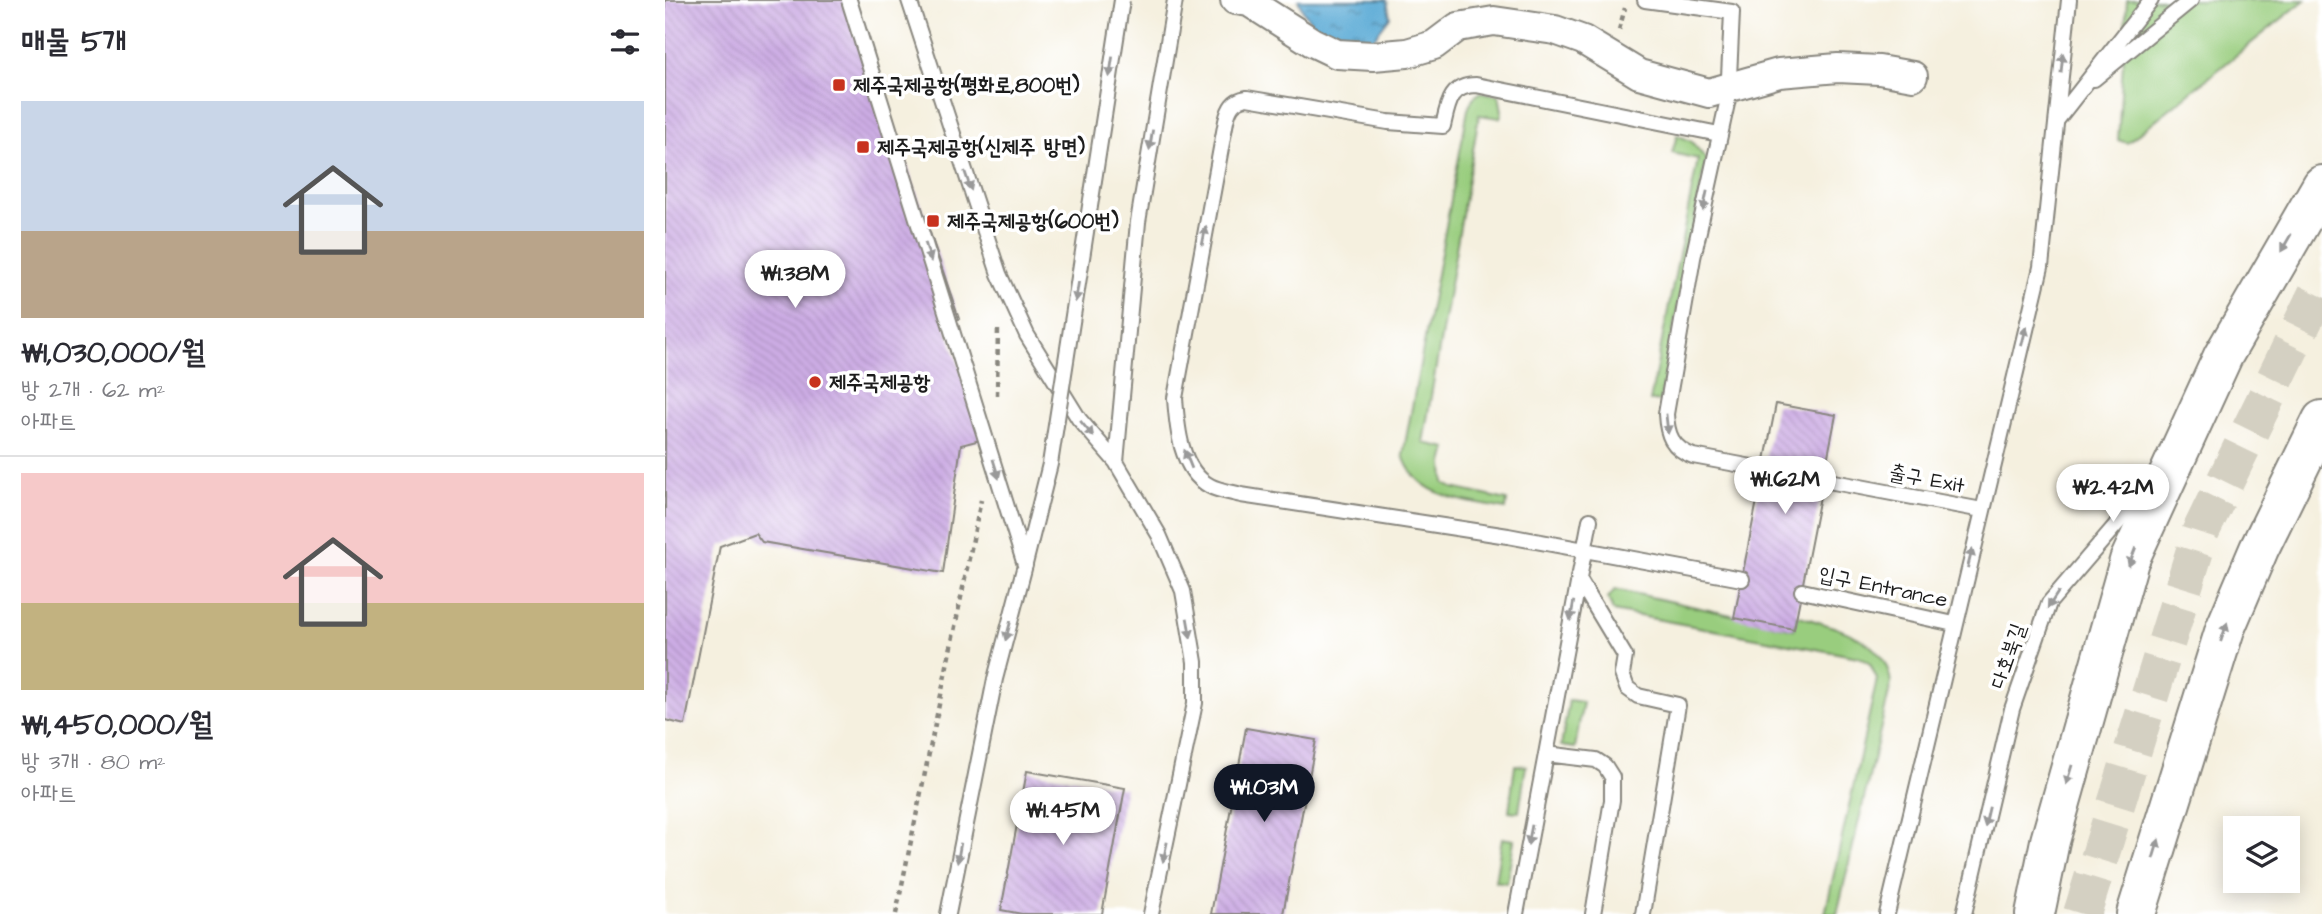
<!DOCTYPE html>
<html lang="ko">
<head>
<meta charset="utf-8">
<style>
	body { margin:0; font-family:"Architects Daughter","Poor Story",sans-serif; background:#f2f2f3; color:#2b2b33; height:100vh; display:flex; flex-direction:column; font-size:26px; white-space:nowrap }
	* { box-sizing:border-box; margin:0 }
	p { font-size:23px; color:#7c7c81 }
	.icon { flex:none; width:38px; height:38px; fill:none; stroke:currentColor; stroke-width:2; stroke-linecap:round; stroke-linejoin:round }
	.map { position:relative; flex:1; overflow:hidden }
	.drawer { display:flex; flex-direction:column; background:#fff; width:665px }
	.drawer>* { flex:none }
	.buttons { position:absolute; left:1558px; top:816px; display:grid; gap:14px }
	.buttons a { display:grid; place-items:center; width:77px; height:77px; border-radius:0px; background:#fff; box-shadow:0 4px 18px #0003; font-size:35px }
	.price { position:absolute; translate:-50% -60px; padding:0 16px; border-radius:24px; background:#fff; color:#222; font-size:23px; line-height:46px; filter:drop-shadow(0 2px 4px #0008) }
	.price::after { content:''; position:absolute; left:50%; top:42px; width:21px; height:16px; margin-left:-10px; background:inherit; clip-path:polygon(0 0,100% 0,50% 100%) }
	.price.on { background:#111827; color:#fff }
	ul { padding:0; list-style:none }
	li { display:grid; align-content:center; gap:14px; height:371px; padding:0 21px }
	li+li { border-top:2px solid #e1e1e2 }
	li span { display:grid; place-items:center; height:217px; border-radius:0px; color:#555 }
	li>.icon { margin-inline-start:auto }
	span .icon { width:126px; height:126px; fill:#fffc; stroke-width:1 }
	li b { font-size:30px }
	h2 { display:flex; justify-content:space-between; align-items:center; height:84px; padding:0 21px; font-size:30px }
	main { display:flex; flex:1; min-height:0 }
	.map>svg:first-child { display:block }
	.grass { fill:#99cd7e; stroke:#5a744d; stroke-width:2 }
	.water { fill:url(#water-ripples); stroke:#3c6479; stroke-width:2 }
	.building { fill:url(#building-back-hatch) }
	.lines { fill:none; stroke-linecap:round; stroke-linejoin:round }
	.secondary-tunnel { stroke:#d4d0c2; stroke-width:38; stroke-dasharray:38 19; stroke-linecap:butt }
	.lane-casing { stroke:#88867e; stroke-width:18 }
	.street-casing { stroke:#88867e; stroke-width:32 }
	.secondary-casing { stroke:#88867e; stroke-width:42 }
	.path { stroke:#88867e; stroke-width:4.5; stroke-dasharray:5 5; stroke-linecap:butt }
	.lane { stroke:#fff; stroke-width:14 }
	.street { stroke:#fff; stroke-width:28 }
	.secondary { stroke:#fff; stroke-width:38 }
	.lane-bridge-casing { stroke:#88867e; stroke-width:18; stroke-linecap:butt }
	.lane-bridge { stroke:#fff; stroke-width:14 }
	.oneway { fill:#999 }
	.poi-dot { fill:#c8321e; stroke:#fff; stroke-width:2.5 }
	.labels { text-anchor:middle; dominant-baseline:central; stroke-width:7; stroke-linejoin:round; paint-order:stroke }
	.poi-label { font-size:21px; font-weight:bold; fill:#1c1c1c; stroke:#fff; text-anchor:start }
	.street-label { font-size:21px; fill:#1c1c1c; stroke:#fff }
</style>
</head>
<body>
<main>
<section class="drawer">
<h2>매물 5개<svg class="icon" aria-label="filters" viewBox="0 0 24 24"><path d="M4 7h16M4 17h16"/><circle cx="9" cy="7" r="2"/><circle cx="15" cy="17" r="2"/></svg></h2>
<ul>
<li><span style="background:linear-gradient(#c9d6e8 60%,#b9a48a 0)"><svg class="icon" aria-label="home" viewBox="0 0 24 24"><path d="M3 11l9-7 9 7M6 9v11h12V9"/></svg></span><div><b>₩1,030,000/월</b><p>방 2개 · 62 m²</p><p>아파트</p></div></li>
<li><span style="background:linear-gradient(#f6c9c9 60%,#c2b280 0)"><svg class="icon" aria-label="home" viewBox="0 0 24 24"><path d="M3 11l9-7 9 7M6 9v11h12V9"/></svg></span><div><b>₩1,450,000/월</b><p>방 3개 · 80 m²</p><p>아파트</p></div></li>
</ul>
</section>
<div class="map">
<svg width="1657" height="914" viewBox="0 0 1657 914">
	<defs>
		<pattern id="water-ripples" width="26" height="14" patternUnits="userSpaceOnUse" patternTransform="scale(1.75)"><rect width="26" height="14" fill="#5cabd6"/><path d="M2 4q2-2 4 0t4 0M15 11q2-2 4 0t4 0" fill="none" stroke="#4b8aad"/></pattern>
		<pattern id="building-back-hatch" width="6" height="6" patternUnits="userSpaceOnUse" patternTransform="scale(1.75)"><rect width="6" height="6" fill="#ccace4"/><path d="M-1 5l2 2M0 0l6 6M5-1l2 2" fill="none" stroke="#af93c3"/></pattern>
	</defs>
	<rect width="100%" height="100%" fill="#fff"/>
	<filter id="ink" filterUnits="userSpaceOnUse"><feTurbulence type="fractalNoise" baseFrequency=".0143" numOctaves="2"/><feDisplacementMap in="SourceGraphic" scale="14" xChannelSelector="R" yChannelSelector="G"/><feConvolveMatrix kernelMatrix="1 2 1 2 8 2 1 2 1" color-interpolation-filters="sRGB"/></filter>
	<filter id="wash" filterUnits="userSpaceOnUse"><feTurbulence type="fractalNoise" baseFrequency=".00686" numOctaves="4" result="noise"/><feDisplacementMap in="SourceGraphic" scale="28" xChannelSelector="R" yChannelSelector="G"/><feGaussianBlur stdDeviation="1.57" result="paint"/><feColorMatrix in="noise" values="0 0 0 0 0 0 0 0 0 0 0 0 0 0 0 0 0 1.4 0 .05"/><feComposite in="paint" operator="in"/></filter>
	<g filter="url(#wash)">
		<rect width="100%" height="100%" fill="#f5f0df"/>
		<path class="grass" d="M1462,0H1640L1462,143L1453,140Z
			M816,92L834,95L837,111L835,118L814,115L758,443L782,448L778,463L779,483L788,488L842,500L841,509C803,501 751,499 738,455L803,109L808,98Z
			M1012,135L1026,141L1041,159L995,401H985L1033,159L1007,153Z
			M950,589L1129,629L1132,615C1169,628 1222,637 1226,684L1172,914H1160L1212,679L1205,664L1193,657L948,611L943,598Z
			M904,700L918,702L910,748L896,746Z
			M850,765L861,766L854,812L844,811Z
			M837,838L849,840L842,883L830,881Z"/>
		<path class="water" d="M633,0H722L725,17L709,38C676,49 646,32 633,0Z"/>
		<g id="blocks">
			<path class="building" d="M0,0H187L294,319L280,324L319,439L296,445L278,573L97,542L90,533L55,546L20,725L0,720Z
				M1111,404L1171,415L1129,629L1069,618Z
				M581,728L651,740L618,914H546Z
				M362,771L460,788L437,914H357L336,910Z"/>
		</g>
	</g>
	<g filter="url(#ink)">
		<use href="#blocks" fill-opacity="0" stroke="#88867e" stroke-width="2"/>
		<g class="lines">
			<path class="secondary-tunnel" d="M1417,914L1536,531L1657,283"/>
			<defs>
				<path id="lane" d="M244,0L334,274L362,335L414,419L451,462L494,535L518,591L530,662V703L486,914
					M980,0L1067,12L1063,99L1028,258L1001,414C1002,435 1007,448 1028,456L1098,469
					M1429,79L1526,0
					M1392,120L1486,0
					M1054,134L811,85C785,85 783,104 778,126L723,122L582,98C568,100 564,108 561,121L510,398C512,427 515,470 545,486C554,491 566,492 576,495L843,536L1077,579
					M451,462L473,222L510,0
					M1158,480L1317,510
					M913,578L960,656L957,674L962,688L973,696L1013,705L978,914
					M1137,591L1289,624
					M881,754L931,760L940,766L947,777V800L928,914
					M283,914L330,679L360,565
					M851,914L925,520
					M1222,914L1376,267L1404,0
					M1299,914L1347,709L1384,603L1480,491"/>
				<path id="street" d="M570,0L584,2L647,42L672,54L708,56L742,53L769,45L793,27L829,21L890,30L918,40L974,74L1044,93L1114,73L1173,68L1214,70L1248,76"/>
				<path id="secondary" d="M1370,914L1385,841L1464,561L1558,356L1657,185
					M1471,914L1560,629L1594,549L1657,420"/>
			</defs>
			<use href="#lane" class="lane-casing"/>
			<use href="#street" class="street-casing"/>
			<use href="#secondary" class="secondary-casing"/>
			<path class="path" d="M954,30L960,8
				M332,395L333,327
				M231,914L316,500"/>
			<use href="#lane" class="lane"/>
			<use href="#street" class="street"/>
			<use href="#secondary" class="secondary"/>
			<defs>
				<path id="lane-bridge" d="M184,0L360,565
					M360,564L385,464L457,0"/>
			</defs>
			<use href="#lane-bridge" class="lane-bridge-casing"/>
			<use href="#lane-bridge" class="lane-bridge"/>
		</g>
		<defs><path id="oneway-solid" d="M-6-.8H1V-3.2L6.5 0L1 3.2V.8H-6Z" transform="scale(1.75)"/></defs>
		<g class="oneway">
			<use href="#oneway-solid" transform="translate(1397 63) rotate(-84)"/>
			<use href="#oneway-solid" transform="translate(446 67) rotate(99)"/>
			<use href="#oneway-solid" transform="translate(486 140) rotate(99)"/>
			<use href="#oneway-solid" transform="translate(303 181) rotate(71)"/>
			<use href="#oneway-solid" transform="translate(1040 201) rotate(102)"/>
			<use href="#oneway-solid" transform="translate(539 236) rotate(-79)"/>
			<use href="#oneway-solid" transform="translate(1621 243) rotate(120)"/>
			<use href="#oneway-solid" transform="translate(263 252) rotate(73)"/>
			<use href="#oneway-solid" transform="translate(412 292) rotate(99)"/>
			<use href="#oneway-solid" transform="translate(1359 336) rotate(-76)"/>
			<use href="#oneway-solid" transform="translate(1002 424) rotate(84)"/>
			<use href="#oneway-solid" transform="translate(422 429) rotate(50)"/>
			<use href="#oneway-solid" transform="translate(523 459) rotate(-112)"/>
			<use href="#oneway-solid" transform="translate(331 469) rotate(73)"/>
			<use href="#oneway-solid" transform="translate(1467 557) rotate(111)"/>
			<use href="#oneway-solid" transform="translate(1305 558) rotate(-76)"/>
			<use href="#oneway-solid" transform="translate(1388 600) rotate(123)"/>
			<use href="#oneway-solid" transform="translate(907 611) rotate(100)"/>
			<use href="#oneway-solid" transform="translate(524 628) rotate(80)"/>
			<use href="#oneway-solid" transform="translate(343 631) rotate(105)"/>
			<use href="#oneway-solid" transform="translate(1559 632) rotate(-71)"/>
			<use href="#oneway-solid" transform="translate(1404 775) rotate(107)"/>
			<use href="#oneway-solid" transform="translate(1322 817) rotate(103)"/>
			<use href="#oneway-solid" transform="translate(865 835) rotate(101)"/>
			<use href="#oneway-solid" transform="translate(1491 849) rotate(-73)"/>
			<use href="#oneway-solid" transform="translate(500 852) rotate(102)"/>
			<use href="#oneway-solid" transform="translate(294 853) rotate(100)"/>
		</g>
	</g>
	<g class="poi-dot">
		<rect x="167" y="78" width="14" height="14" rx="3.5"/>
		<rect x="191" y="140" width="14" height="14" rx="3.5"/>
		<rect x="261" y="214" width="14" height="14" rx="3.5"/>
		<circle cx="150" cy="382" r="7"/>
	</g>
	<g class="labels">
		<g class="poi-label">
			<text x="188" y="85">제주국제공항(평화로,800번)</text>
			<text x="212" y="147">제주국제공항(신제주 방면)</text>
			<text x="282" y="221">제주국제공항(600번)</text>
			<text x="164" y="382">제주국제공항</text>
		</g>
		<g class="street-label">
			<text transform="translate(1262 479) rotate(11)">출구 Exit</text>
			<text transform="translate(1218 587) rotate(12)">입구 Entrance</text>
			<text transform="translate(1343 656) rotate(-71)">다호북길</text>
		</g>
	</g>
</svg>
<div class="buttons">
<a><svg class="icon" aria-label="layers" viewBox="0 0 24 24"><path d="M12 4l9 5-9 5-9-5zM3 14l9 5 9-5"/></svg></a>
</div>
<b class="price" style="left:130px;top:310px">₩1.38M</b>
<b class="price" style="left:1120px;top:516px">₩1.62M</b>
<b class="price" style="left:1448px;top:524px">₩2.42M</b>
<b class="price on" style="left:599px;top:824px">₩1.03M</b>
<b class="price" style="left:398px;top:847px">₩1.45M</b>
</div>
</main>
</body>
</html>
